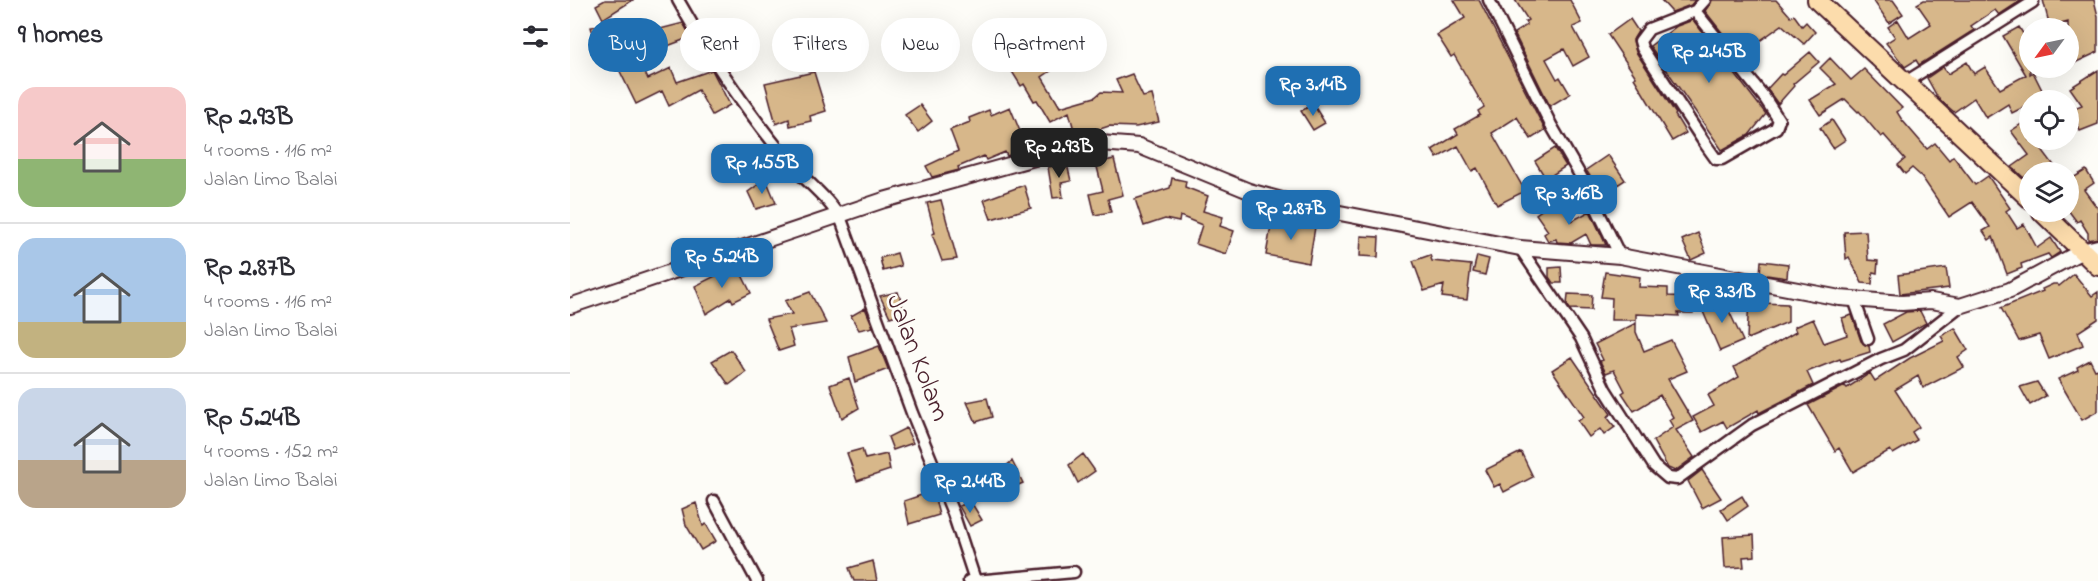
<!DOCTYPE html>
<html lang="en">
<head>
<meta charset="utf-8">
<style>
	body { margin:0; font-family:"Indie Flower",sans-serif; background:#f7f7f7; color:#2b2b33; height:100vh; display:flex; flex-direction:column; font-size:22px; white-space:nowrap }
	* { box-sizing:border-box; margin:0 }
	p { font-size:20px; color:#7c7c81 }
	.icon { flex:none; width:33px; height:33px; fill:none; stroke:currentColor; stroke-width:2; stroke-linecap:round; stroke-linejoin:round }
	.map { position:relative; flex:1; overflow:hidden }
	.details { display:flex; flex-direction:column; background:#fff; width:570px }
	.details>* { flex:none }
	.guide { position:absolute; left:18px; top:18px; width:570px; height:54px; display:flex; gap:12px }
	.needle { width:39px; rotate:237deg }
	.fabs { position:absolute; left:1449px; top:18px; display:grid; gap:12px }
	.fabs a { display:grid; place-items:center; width:60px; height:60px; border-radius:50%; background:#fff; box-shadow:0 6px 24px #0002; font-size:30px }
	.price { position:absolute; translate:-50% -51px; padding:0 14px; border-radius:12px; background:#1f6fb2; color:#fff; font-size:20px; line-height:39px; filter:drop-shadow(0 2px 3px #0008) }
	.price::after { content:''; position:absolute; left:50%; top:36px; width:18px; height:14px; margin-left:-9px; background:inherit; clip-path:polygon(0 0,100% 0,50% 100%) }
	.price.selected { background:#222; color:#fff }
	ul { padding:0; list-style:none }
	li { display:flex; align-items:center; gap:18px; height:150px; padding:0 18px }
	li+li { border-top:2px solid #e1e1e2 }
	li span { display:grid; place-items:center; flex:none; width:168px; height:120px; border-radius:18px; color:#555 }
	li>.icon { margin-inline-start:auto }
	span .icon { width:72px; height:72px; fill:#fffc; stroke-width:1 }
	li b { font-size:26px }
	h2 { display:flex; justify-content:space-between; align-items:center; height:72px; padding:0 18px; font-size:26px }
	.tag { padding:0 21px; border-radius:27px; background:#fff; box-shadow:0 6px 24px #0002; font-size:21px; line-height:54px }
	.tag.selected { background:#1f6fb2; color:#fff }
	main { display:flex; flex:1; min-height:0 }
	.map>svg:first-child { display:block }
	.building { fill:#d7b78a; stroke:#4a1f2b; stroke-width:1.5 }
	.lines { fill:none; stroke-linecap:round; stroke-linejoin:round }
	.minor-casing { stroke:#4a1f2b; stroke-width:15 }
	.tertiary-casing { stroke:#4a1f2b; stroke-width:18 }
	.trunk-casing { stroke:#4a1f2b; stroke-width:22 }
	.minor { stroke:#fdfcf7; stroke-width:10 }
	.tertiary { stroke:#fdfcf7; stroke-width:14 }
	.trunk { stroke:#fcdcac; stroke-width:18 }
	.labels { text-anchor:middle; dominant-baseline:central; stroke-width:5; stroke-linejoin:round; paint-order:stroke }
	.street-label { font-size:27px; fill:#4a1f2b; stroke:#fdfcf7 }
</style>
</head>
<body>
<main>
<section class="details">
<h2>9 homes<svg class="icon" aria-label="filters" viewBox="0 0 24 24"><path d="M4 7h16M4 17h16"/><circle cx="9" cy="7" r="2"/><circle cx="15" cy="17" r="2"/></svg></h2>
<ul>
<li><span style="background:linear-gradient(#f6c9c9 60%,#8fb573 0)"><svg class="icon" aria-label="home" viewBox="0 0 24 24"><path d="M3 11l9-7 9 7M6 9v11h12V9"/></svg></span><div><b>Rp 2.93B</b><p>4 rooms · 116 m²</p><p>Jalan Limo Balai</p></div></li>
<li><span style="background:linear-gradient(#a9c7e8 70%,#c2b280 0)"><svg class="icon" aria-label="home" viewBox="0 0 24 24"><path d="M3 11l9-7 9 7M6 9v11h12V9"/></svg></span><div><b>Rp 2.87B</b><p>4 rooms · 116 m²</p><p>Jalan Limo Balai</p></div></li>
<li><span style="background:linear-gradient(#c9d6e8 60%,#b9a48a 0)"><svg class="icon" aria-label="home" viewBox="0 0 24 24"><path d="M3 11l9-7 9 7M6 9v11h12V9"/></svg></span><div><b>Rp 5.24B</b><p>4 rooms · 152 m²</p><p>Jalan Limo Balai</p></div></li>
</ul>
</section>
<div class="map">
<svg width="1528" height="581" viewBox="0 0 1528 581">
	<rect width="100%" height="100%" fill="#fdfcf7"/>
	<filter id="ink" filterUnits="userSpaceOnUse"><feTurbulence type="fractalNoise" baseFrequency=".0167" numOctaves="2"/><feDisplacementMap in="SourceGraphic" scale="12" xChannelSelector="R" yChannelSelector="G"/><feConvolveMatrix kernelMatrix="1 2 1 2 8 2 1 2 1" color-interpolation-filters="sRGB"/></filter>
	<g filter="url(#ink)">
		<path class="building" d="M35,0H63L33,19L26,5Z
			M884,0H909L975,130L961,139L947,117L922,133L955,191L927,205L907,168L902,171L888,146L867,158L862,150L888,134L885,129L910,115L908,111L914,107L884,55L881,57L867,35L895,18Z
			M945,0H1000L1012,23L1003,27L1019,57L1003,66L994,49L976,59L987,79L990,77L1000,94L980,106L944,33L957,25L955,22L958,20Z
			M1091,0H1125L1121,5L1102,12Z
			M1142,0H1206L1221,17L1224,15L1232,26L1236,22L1245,32L1234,44L1212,25L1180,48L1187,60L1179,66L1180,68L1135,11Z
			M1303,0H1323L1333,14L1319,23Z
			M1354,0H1452L1429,15L1425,10L1401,26L1404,30L1349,65L1346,60L1335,67L1316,43L1325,37L1318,27L1328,20L1339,38L1361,24L1347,4Z
			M1473,0H1524L1528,16V52L1498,66V22L1480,27Z
			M1060,19L1068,31L1063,40L1066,52L1106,114L1105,115L1116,133L1102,141L1064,78L1066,77L1038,35Z
			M1123,20L1196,114L1179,135L1152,150L1080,46L1107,26Z
			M63,21L68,35L55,42L65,65L70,63L78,79L101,68L107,82L142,70L160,105L142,115L128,90L99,106L92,91L66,104L38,47L28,51L21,27Z
			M113,23L121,37L95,47L90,29Z
			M1449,27L1460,45V74L1463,72L1475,96L1467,100H1460V104L1442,113L1438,104L1416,118L1404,98L1384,112L1368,98L1357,78L1373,67L1378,74L1397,62L1404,74L1415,67L1430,89L1456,75L1433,36Z
			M475,47L488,66L472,77L490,107L525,97L531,92L552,93L546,80L562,74L573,97L582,95L589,122L566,127L539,126L506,137L499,112L480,122L467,100L464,101L454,84L451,86L441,70Z
			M1240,52L1249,62L1223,84L1224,86L1208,104L1197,89L1211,74L1213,75Z
			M1260,58L1281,80L1294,69L1332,108L1327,112L1332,120L1357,149L1365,143L1379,160L1383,156L1405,185L1418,176L1440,208L1436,211L1447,228L1454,224L1467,248L1481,238L1490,252L1481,258L1478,254L1451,264L1452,268L1437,274L1423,237L1419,240L1413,231L1420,227L1402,202L1379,217L1352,177L1342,168L1335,174L1328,165L1335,159L1314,135L1311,137L1289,111L1288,112L1275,99L1250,115L1240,100L1266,84L1250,68Z
			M1528,70V124L1510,131L1502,109L1512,105L1500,88Z
			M244,72L256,111L240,116L241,121L220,126L219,119L206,124L195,83Z
			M743,104L755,123L743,130L731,111Z
			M350,105L362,121L348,132L335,115Z
			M440,107L457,148L437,156L435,152L416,160L414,156L388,167L389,170L362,177L356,166L388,151L380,130L400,122L399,118L419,110L421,115Z
			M1262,120L1275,140L1263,148L1250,128Z
			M1453,123L1460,132V140H1465L1486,168L1480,172H1460L1454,178L1442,167L1459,155L1441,131Z
			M985,148L996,166L976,179L965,161Z
			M1038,155L1055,180L1032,195L1016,170Z
			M544,159L553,195L538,199L541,212L525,215L520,194L533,191L526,163Z
			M497,164L501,181L491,183L493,197L483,198L478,167Z
			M1516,170L1524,183L1514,190L1528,209V238L1518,240V233L1510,220L1507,222L1498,210V181Z
			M602,178L616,181L615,187L638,196L633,211L653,217L650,226L664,231L656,254L626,244L632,225L610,216L609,222L595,219L574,226L565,199L600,188Z
			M196,179L206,203L186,209L178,192Z
			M454,185L461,208L421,219L414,200Z
			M987,199L1002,221L1020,211L1036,245H1021L1016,234L1001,243L987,242L986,239L978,241L974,234L978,231L966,214Z
			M371,200L387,259L372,261L362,234L365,233L357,203Z
			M702,220L745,227L739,263L696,255Z
			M1296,231L1298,260L1308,261L1307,273L1303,272L1302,284L1292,283L1279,257L1276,259L1274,232Z
			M1128,233L1136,253L1121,260L1112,240Z
			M791,236L809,237L808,257L790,256Z
			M327,253L331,266L313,271L310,258Z
			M860,255L862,261L901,265L897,300L872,297L874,285L854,291L843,261Z
			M907,256L919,259L915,275L903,272Z
			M1191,261L1218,264L1217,278L1190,274Z
			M167,265L181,293L163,302L161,298L136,314L125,286Z
			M991,267L992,283H983L979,277V268Z
			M1376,268L1379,288L1330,294L1328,275Z
			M1035,272L1070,277L1069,287L1098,288V296L1123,297V313H1108L1109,316L1066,314V320H1041L1042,298L1031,297Z
			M1504,274L1522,296L1528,292V319L1508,332L1513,345L1479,359L1469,335L1449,341L1431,308L1473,291L1472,289L1483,284H1487L1489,286Z
			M240,292L256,323L219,329L224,346L209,351L196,319L222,314L215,301Z
			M328,292L335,312L320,317L310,296Z
			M998,294L1022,295L1021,310L1000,309L997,305Z
			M1179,296L1191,297V303L1218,304V322L1177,339Z
			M1153,298L1173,341L1150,351L1131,307Z
			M295,308L303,327L289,330L281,316Z
			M1350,311L1356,323L1322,342L1313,324L1336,312Z
			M1282,315L1291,341L1299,346L1300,352L1271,361L1270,359L1237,372L1243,385L1189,413L1188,410L1157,428L1153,421L1132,432L1123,417L1144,406L1138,395L1169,377L1164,367L1226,332L1224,327L1243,319L1254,343L1277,335L1272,318Z
			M1066,323V332L1074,351L1101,340L1117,371L1098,379L1123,421L1106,430L1124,457L1105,471L1098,468L1083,441L1103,427L1099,420L1103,417L1090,395L1064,411L1052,393L1055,391L1044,370L1036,373L1030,361L1033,360L1025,344Z
			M1385,328L1398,350L1388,357L1394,367L1353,388L1348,376L1325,390L1349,427L1342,432L1347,440L1323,454L1320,450L1283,472L1269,448L1265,451L1238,405L1275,386L1277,388L1300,373L1305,381L1340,358L1374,341L1371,336Z
			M309,346L318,369L285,382L279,357Z
			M161,350L176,372L159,385L142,361Z
			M1002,357L1041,414L1037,417L1045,427L1034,435L1030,429L1019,437L1008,421L1014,417L982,370Z
			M1520,360L1525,370L1528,369V411L1512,420L1488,379L1508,370L1507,367Z
			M279,378L289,408L272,418L260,385Z
			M1467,382L1476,396L1460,405L1450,387Z
			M417,398L422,417L406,422L397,402Z
			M336,428L343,443L323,450L318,437Z
			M292,449L295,459L317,454L320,470L287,481L277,453Z
			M951,452L963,477L934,492L930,484L924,487L915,470Z
			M513,454L525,471L508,483L499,465Z
			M442,461L453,483L434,491L427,474Z
			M1132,470L1151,498L1132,508L1118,481Z
			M363,491L369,515L339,524L334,501Z
			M1172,496L1178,506L1158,520L1151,509Z
			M401,502L412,520L400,526L389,506Z
			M126,503L133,526L136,524L146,541L131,550L116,525L112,509Z
			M1184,535L1185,556L1173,557L1174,567L1155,568L1153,537Z
			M303,561L307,581H284L279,568Z"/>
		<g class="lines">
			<defs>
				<path id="minor" d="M108,0C139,56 177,111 217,160C235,181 260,198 272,222L342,413L383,513L405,580L399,581
					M919,0L981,125L1014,182L1050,256
					M1125,11L1194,97L1209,120L1206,128L1152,159H1146L1136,145L1072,48L1070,41L1079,29L1125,11L1135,0
					M1334,83L1463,2
					M950,248L1011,338L1035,389L1084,466L1098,478L1107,479L1182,425L1311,359L1334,350L1390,306
					M1284,299L1298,339
					M144,501L187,581
					M405,581L504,572"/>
				<path id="tertiary" d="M0,306L314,200L511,145L530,143L569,146L679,191L734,206L950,248L1050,256L1270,298L1332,303L1361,301L1390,306L1440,290L1512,251L1528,247"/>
				<path id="trunk" d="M1247,0L1460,199
					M1472,212L1528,266"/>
			</defs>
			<use href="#minor" class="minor-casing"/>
			<use href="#tertiary" class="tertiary-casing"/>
			<use href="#trunk" class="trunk-casing"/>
			<use href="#minor" class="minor"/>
			<use href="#tertiary" class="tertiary"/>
			<use href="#trunk" class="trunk"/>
		</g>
	</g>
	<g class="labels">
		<g class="street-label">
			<text transform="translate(347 358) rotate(69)">Jalan Kolam</text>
		</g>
	</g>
</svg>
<div class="fabs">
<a><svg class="needle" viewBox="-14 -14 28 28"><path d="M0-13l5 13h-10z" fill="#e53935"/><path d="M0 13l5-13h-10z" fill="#7c7c81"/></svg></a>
<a><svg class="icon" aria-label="locate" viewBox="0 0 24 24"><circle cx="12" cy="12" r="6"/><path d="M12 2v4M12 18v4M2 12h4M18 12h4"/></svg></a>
<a><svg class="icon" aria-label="layers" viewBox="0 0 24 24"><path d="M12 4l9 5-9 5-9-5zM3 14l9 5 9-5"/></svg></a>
</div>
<b class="price" style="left:1139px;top:84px">Rp 2.45B</b>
<b class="price" style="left:743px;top:117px">Rp 3.14B</b>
<b class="price selected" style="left:489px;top:179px">Rp 2.93B</b>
<b class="price" style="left:192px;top:195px">Rp 1.55B</b>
<b class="price" style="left:999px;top:226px">Rp 3.16B</b>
<b class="price" style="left:721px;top:241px">Rp 2.87B</b>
<b class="price" style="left:152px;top:289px">Rp 5.24B</b>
<b class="price" style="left:1152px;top:324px">Rp 3.31B</b>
<b class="price" style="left:400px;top:514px">Rp 2.44B</b>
<div class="guide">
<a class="tag selected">Buy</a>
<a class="tag">Rent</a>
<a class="tag">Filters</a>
<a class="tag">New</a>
<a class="tag">Apartment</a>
</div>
</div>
</main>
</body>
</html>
